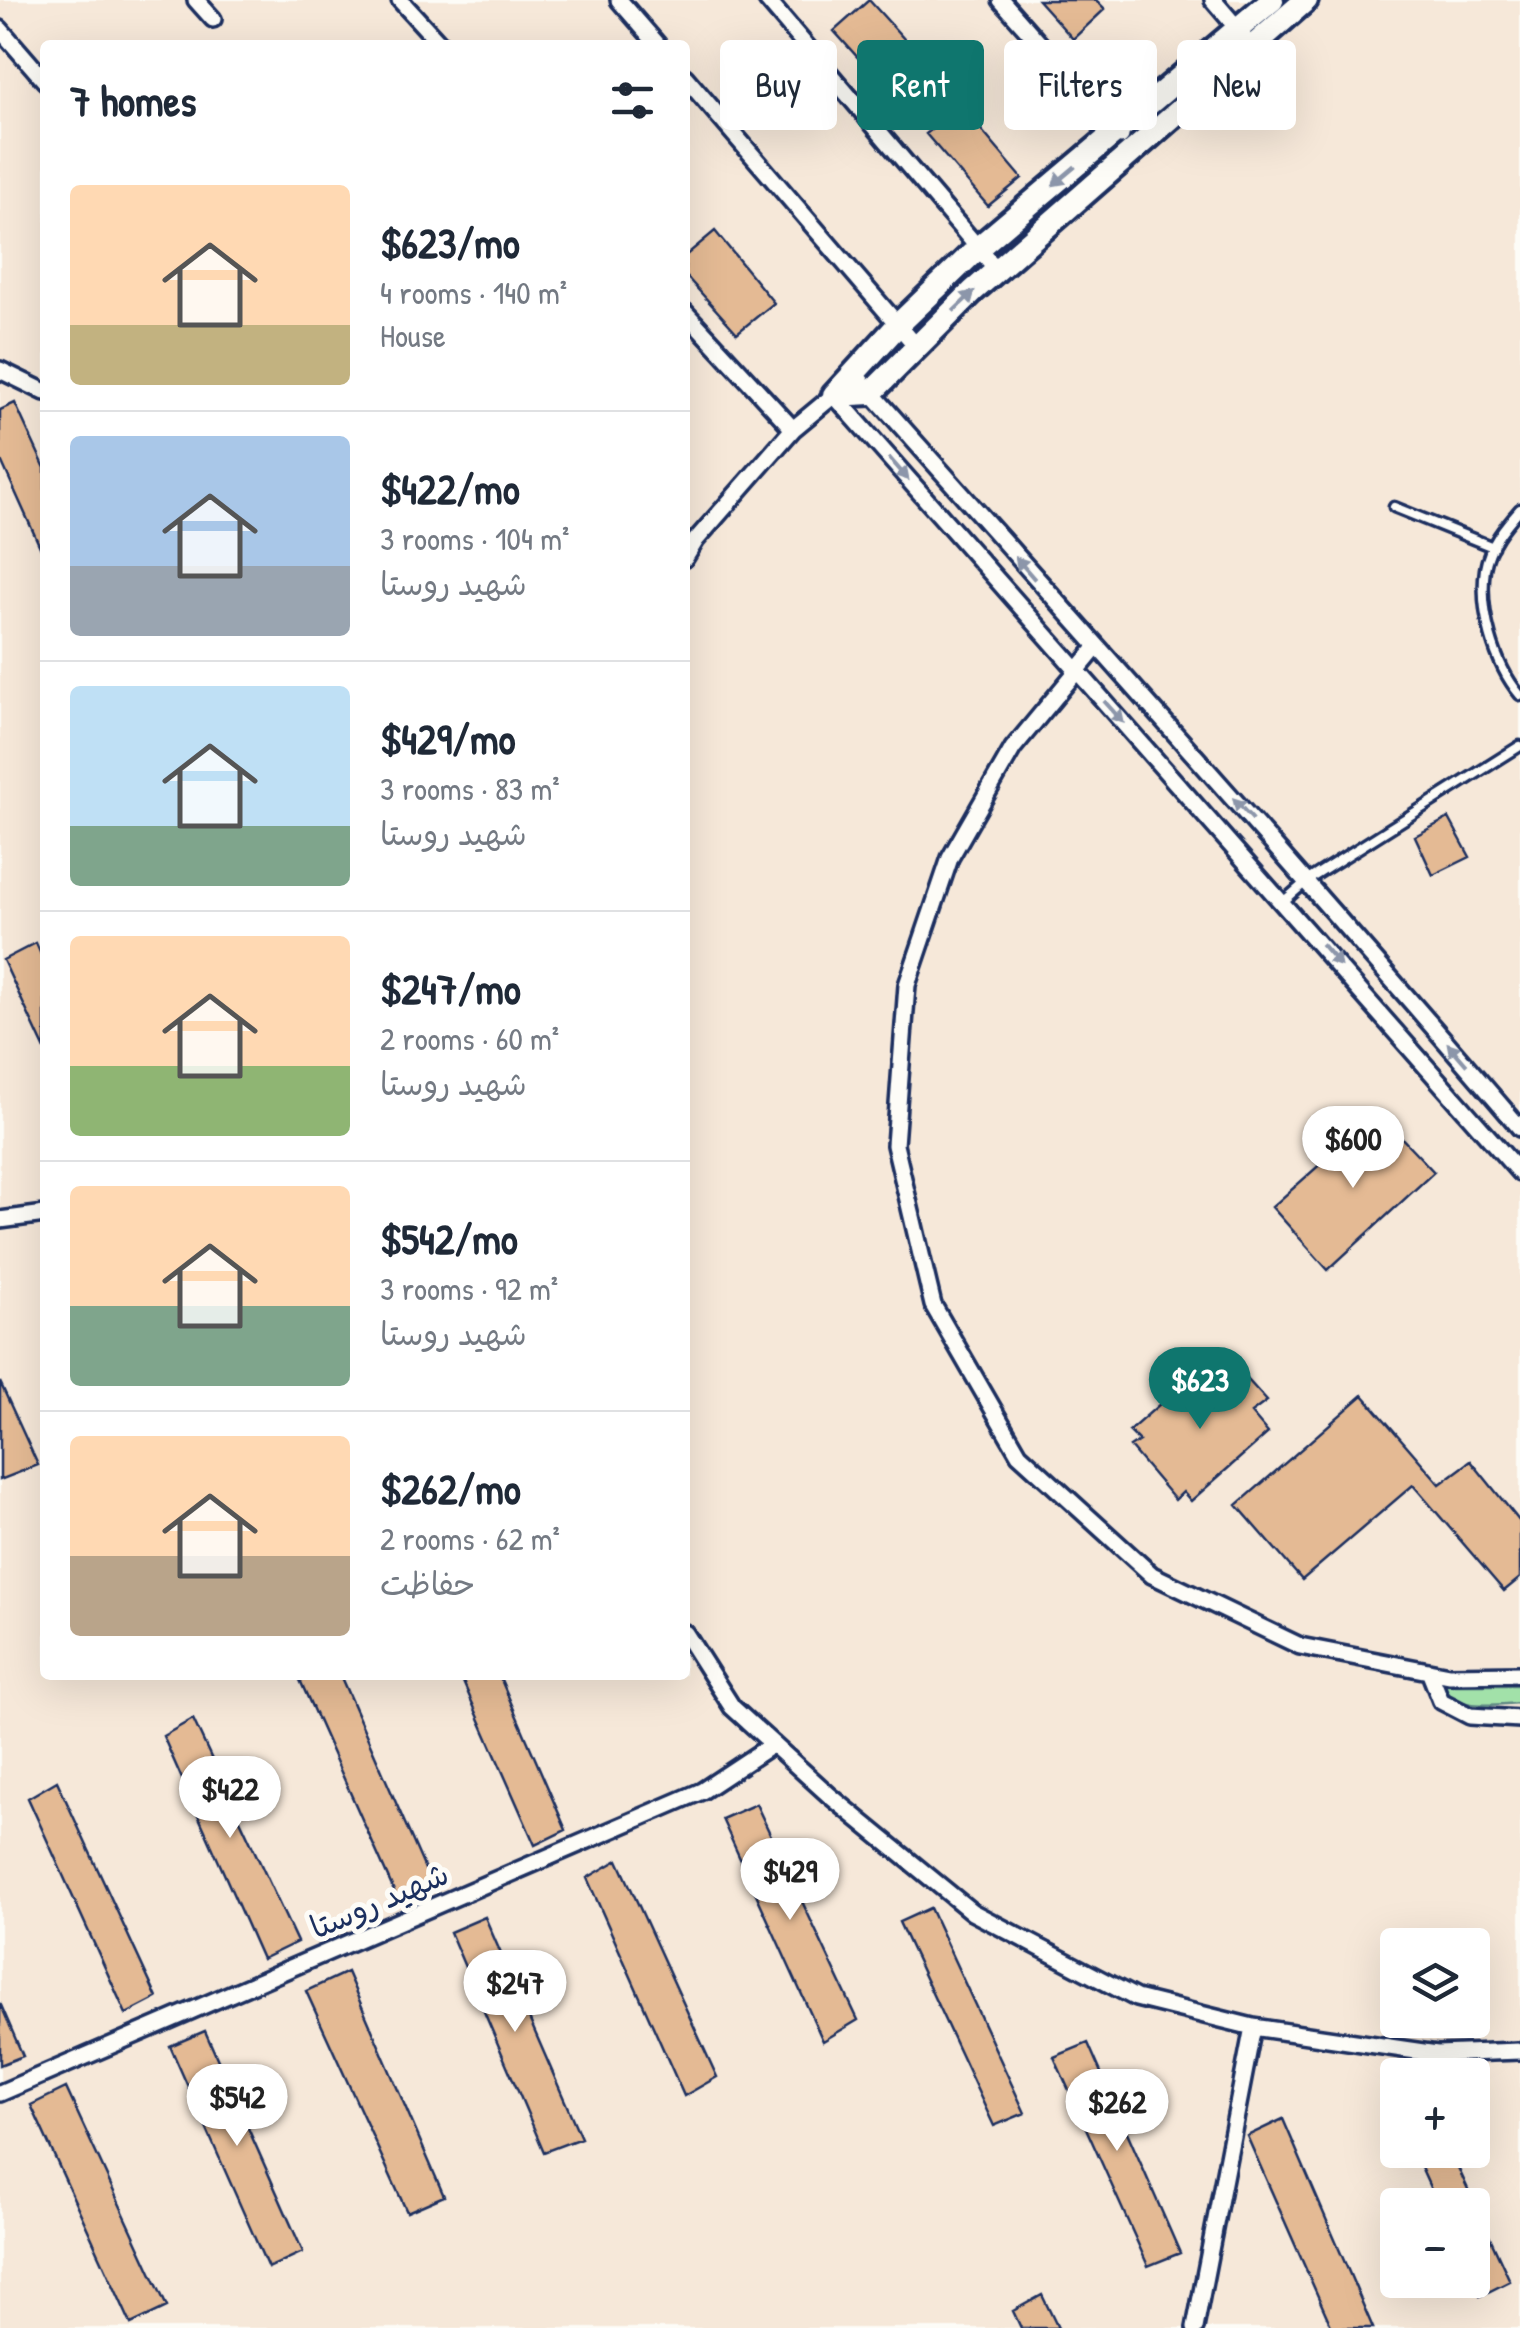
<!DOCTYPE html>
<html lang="en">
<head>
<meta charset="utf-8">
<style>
	body { margin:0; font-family:"Patrick Hand","Playpen Sans Arabic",sans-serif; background:#f2f2f3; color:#1f2937; height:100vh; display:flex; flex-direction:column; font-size:38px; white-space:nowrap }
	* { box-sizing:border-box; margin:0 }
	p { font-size:32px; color:#747a83 }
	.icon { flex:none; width:55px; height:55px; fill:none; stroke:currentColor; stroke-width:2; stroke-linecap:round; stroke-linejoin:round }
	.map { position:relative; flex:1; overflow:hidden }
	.drawer { position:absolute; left:40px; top:40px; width:650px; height:1640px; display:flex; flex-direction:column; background:#fff; border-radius:10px; box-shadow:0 10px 40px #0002 }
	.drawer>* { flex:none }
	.banner { position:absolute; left:720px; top:40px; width:650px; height:90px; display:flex; gap:20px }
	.controls { position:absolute; left:1380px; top:1928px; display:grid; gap:20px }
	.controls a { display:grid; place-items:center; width:110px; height:110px; border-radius:10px; background:#fff; box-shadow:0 10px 40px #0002; font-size:50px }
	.price { position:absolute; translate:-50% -85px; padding:0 22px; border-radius:35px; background:#fff; color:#222; font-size:32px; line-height:65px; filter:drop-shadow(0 2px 5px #0008) }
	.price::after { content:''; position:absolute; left:50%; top:60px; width:30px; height:22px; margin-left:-15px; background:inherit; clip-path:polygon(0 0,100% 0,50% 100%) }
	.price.selected { background:#0f766e; color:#fff }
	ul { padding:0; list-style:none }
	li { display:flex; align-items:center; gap:30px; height:250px; padding:0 30px }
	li+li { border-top:2px solid #e0e1e3 }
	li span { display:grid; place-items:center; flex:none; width:280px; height:200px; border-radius:10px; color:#555 }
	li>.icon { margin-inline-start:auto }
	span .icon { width:120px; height:120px; fill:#fffc; stroke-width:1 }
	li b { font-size:42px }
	h2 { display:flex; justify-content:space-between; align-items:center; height:120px; padding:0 30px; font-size:42px }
	.tag { padding:0 35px; border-radius:10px; background:#fff; box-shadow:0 10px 40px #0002; font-size:35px; line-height:90px }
	.tag.selected { background:#0f766e; color:#fff }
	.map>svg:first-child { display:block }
	.built { fill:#f6e8d9; fill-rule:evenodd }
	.grass { fill:#a2e1a9; stroke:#5e8884; stroke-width:2.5 }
	.building { fill:#e4ba94; stroke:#1b2f5e; stroke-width:2.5 }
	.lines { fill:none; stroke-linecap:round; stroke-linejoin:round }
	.lane-casing { stroke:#1b2f5e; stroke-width:15 }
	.street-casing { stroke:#1b2f5e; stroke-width:22 }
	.secondary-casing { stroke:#1b2f5e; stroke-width:30 }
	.lane { stroke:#fdfcf7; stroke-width:8 }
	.street { stroke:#fdfcf7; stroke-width:15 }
	.secondary { stroke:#fdfcf7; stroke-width:22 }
	.oneway { fill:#8c96aa }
	.labels { text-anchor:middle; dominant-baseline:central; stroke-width:10; stroke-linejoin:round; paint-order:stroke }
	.street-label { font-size:32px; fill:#1b2f5e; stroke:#fdfcf7 }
</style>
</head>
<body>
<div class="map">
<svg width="1520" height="2328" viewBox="0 0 1520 2328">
	<rect width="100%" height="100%" fill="#fdfcf7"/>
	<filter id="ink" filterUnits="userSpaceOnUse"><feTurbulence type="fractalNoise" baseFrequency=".01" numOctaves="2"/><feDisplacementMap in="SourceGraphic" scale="20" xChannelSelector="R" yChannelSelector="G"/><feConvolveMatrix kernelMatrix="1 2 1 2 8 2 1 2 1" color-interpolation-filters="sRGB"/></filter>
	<g filter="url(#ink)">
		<path class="built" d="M0,0H1520V2328H0ZM45,45H685V1675H45ZM1398,1945H1472V2020H1398ZM1398,2075H1472V2150H1398ZM1398,2205H1472V2280H1398Z"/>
		<path class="grass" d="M1444,1685H1520V1703C1497,1704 1452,1712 1444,1685Z"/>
		<path class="building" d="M869,0L931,69L896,100L834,31Z
			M1038,0H1096L1105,9L1073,39Z
			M961,106L1022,178L988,206L926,134Z
			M715,231L774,303L737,333L685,275V256Z
			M15,403L45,468V558L0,458V410Z
			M1449,818L1470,857L1433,875L1415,836Z
			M36,943L45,964V1050L3,960Z
			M1378,1113L1434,1172L1328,1270L1272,1207Z
			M1202,1367L1209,1377L1219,1369L1227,1379L1238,1369L1267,1401L1251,1413L1268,1433L1191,1501L1183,1492L1175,1500L1130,1447L1139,1441L1129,1431Z
			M0,1382L38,1465L0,1480Z
			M1363,1395L1440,1484L1471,1461L1520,1522V1578L1504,1591L1413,1485L1302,1580L1237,1505Z
			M310,1675H340L432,1885L398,1900L300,1680Z
			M460,1675H499L566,1830L535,1845Z
			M193,1719L297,1942L262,1959L163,1736Z
			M57,1781L157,1998L126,2014L28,1798Z
			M756,1804L858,2020L823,2041L722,1819Z
			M618,1860L717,2077L684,2096L587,1878Z
			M930,1908L1025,2113L994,2126L899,1922Z
			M485,1917L581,2138L544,2152L450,1932Z
			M347,1972L444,2196L407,2212L306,1991Z
			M0,2003L23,2056L0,2065Z
			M205,2031L303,2252L268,2268L170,2046Z
			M1088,2043L1180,2253L1148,2266L1054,2057Z
			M66,2088L167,2307L131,2324L31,2105Z
			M1283,2119L1373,2328H1332L1247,2136Z
			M1413,2150H1450L1510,2281L1480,2296L1472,2280V2205H1438Z
			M1042,2295L1058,2328H1021L1013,2311Z"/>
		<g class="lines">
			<defs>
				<path id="lane" d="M1394,507L1493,547
					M1520,509C1505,526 1489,545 1485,569C1479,610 1494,664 1520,695
					M1284,901L1308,880L1520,746"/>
				<path id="street" d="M196,0L213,19
					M400,0L441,45
					M619,0L658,45
					M767,0L997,270
					M1001,0L1121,136
					M1213,0L1243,35
					M0,29L45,81
					M685,77L917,347
					M685,312L793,429
					M0,370L45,392
					M853,372C1076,623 1302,873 1520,1128
					M685,558L696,540L793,429L834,395L1520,1173
					M1095,649L1013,748L950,858L907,985L895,1145L933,1305L1019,1454L1152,1575L1300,1646L1449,1675L1520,1674
					M0,1220L45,1214
					M685,1633L732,1707L829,1795L972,1912L1136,1998L1253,2027L1437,2054L1520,2051
					M1429,1671L1441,1701L1470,1716L1520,1719
					M0,2093L702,1791L773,1744
					M1195,2328L1253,2027"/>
				<path id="secondary" d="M834,395L871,393L973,291L1306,0
					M834,395L898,325L978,248L1272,0"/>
			</defs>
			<use href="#lane" class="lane-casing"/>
			<use href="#street" class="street-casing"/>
			<use href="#secondary" class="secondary-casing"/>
			<use href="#lane" class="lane"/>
			<use href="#street" class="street"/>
			<use href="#secondary" class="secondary"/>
		</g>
		<defs><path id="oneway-solid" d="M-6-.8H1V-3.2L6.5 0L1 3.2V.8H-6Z" transform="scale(2.5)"/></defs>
		<g class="oneway">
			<use href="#oneway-solid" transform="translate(1064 176) rotate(140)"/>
			<use href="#oneway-solid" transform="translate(964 301) rotate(-44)"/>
			<use href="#oneway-solid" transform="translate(899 469) rotate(49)"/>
			<use href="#oneway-solid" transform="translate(1025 568) rotate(-131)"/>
			<use href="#oneway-solid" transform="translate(1114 712) rotate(48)"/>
			<use href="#oneway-solid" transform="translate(1243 809) rotate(-133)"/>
			<use href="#oneway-solid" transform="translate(1331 955) rotate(49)"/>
			<use href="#oneway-solid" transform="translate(1457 1054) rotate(-131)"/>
		</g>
	</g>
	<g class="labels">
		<g class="street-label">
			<text transform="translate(379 1900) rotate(-23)">شهید روستا</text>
		</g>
	</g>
</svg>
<div class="controls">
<a><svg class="icon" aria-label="layers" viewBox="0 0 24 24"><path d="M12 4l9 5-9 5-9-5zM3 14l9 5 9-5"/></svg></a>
<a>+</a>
<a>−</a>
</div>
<b class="price" style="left:1353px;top:1191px">$600</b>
<b class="price selected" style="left:1200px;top:1432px">$623</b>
<b class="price" style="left:230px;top:1841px">$422</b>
<b class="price" style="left:790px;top:1923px">$429</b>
<b class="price" style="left:515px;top:2035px">$247</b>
<b class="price" style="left:237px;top:2149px">$542</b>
<b class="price" style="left:1117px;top:2154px">$262</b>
<div class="banner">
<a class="tag">Buy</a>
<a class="tag selected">Rent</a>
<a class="tag">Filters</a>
<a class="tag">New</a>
</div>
<section class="drawer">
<h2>7 homes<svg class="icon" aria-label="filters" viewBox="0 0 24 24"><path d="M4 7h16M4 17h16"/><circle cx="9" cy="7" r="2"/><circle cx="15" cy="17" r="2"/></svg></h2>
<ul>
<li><span style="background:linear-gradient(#ffd9b3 70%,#c2b280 0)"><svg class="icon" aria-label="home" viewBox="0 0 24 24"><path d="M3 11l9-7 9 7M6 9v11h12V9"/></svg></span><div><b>$623/mo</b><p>4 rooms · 140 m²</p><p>House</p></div></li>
<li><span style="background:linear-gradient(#a9c7e8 65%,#9aa5b1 0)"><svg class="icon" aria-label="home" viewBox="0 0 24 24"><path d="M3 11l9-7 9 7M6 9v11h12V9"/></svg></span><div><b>$422/mo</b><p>3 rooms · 104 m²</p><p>شهید روستا</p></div></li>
<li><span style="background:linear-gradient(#bfe0f5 70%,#7fa58c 0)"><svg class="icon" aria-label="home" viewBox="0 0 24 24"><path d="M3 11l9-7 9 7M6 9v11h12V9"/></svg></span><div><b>$429/mo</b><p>3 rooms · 83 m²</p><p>شهید روستا</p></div></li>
<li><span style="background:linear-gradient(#ffd9b3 65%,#8fb573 0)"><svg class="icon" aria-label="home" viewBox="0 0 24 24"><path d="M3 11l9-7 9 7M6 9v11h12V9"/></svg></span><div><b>$247/mo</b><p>2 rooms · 60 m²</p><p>شهید روستا</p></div></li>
<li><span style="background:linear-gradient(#ffd9b3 60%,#7fa58c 0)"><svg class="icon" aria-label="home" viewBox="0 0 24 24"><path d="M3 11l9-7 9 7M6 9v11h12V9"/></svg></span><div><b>$542/mo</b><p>3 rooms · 92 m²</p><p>شهید روستا</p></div></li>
<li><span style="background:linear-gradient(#ffd9b3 60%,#b9a48a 0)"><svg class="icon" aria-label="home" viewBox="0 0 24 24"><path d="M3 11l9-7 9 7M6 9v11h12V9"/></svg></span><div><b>$262/mo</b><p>2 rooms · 62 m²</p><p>حفاظت</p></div></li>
</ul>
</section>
</div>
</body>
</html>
